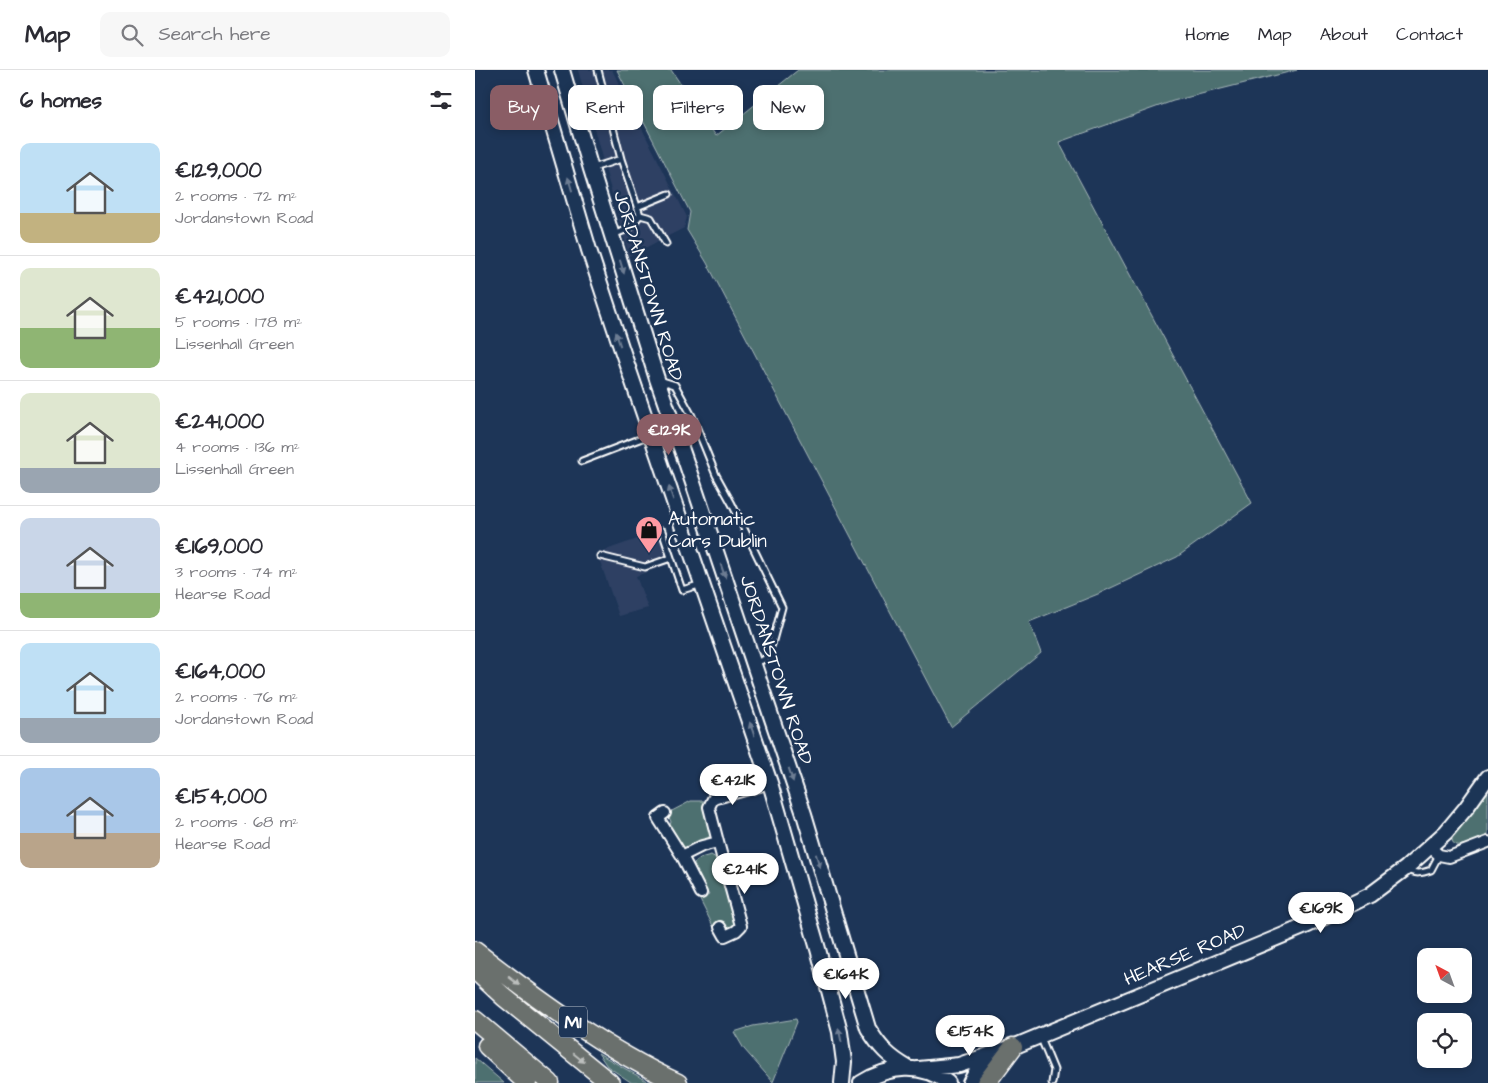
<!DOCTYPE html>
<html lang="en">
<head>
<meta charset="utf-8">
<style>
	body { margin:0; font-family:"Architects Daughter",sans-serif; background:#f7f7f7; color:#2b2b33; height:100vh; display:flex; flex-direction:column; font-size:19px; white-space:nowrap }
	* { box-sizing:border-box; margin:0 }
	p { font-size:16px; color:#7c7c81 }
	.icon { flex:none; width:28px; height:28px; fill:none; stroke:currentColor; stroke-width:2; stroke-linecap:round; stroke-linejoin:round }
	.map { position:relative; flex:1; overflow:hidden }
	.panel { display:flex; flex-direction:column; background:#fff; width:475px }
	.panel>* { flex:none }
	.hud { position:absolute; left:15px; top:15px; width:475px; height:45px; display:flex; gap:10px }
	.needle { width:32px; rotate:319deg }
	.controls { position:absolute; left:942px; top:878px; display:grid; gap:10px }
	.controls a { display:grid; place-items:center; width:55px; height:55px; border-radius:10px; background:#fff; box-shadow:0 2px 8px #0003; font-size:25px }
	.price { position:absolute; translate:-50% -42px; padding:0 11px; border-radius:18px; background:#fff; color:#222; font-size:16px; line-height:32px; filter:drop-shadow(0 1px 2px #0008) }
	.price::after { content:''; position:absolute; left:50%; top:30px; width:15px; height:11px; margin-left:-8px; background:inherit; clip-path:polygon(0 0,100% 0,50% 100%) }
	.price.on { background:#8a5d65; color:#fff }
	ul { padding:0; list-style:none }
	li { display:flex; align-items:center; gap:15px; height:125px; padding:0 20px }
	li+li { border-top:1px solid #e1e1e2 }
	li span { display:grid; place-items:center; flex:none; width:140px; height:100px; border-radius:10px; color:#555 }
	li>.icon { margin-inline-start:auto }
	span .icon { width:60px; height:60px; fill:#fffc; stroke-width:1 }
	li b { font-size:21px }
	h2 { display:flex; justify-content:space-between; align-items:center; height:60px; padding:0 20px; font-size:21px }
	.tag { padding:0 18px; border-radius:10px; background:#fff; box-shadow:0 2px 8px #0003; font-size:18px; line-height:45px }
	.tag.on { background:#8a5d65; color:#fff }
	header { display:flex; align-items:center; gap:30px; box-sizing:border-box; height:70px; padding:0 25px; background:#fff; border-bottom:1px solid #e1e1e2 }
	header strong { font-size:24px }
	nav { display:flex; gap:28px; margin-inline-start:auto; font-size:18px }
	.search { width:350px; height:45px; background:#f7f7f7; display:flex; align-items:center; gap:12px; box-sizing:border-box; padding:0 18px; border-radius:10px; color:#7c7c81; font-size:19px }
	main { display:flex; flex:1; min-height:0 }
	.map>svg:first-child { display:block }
	.built { fill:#2e4164 }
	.green { fill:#4e6f70; stroke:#a6b7b8 }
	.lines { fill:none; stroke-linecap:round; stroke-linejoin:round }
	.service-casing { stroke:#fff; stroke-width:9 }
	.minor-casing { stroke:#fff; stroke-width:14 }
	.secondary-casing { stroke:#fff; stroke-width:18 }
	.motorway-casing { stroke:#fff; stroke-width:21 }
	.service { stroke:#1d3557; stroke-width:5 }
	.minor { stroke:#1d3557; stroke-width:10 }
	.secondary { stroke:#1d3557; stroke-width:14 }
	.motorway { stroke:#6b706d; stroke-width:18 }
	.oneway { fill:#6c7c92 }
	.oneway2 { fill:#bcbfbd }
	.labels { text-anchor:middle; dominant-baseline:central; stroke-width:5; stroke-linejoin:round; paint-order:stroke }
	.shield { fill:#1d3557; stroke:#bbc2cd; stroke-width:1 }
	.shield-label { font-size:18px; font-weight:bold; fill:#fff }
	.street-label { font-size:19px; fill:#fff; stroke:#1d3557 }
	.poi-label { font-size:19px; fill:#fff; stroke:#1d3557; text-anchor:start }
</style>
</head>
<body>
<header>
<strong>Map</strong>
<div class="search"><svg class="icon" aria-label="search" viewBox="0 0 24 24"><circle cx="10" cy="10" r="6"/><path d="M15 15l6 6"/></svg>Search here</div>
<nav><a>Home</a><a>Map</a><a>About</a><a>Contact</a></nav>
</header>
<main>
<section class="panel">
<h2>6 homes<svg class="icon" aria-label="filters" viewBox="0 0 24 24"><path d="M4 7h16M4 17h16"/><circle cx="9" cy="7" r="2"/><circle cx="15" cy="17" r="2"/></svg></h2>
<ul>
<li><span style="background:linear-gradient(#bfe0f5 70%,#c2b280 0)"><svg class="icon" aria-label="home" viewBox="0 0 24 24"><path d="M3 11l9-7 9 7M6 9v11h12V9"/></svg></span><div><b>€129,000</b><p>2 rooms · 72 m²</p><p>Jordanstown Road</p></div></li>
<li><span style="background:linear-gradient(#dfe7d0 60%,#8fb573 0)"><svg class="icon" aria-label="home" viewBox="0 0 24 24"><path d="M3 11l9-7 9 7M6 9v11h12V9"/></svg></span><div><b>€421,000</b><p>5 rooms · 178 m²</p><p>Lissenhall Green</p></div></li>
<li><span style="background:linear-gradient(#dfe7d0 75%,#9aa5b1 0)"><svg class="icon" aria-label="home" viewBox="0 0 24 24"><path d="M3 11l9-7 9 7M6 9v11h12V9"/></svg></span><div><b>€241,000</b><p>4 rooms · 136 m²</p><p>Lissenhall Green</p></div></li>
<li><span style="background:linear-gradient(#c9d6e8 75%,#8fb573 0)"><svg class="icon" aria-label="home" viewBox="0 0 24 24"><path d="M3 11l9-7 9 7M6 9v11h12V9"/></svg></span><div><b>€169,000</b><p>3 rooms · 74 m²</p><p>Hearse Road</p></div></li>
<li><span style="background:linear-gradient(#bfe0f5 75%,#9aa5b1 0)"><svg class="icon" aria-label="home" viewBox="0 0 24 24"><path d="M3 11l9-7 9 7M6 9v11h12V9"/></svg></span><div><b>€164,000</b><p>2 rooms · 76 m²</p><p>Jordanstown Road</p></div></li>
<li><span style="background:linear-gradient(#a9c7e8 65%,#b9a48a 0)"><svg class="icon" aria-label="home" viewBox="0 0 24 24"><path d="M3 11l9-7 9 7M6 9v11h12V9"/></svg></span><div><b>€154,000</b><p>2 rooms · 68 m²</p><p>Hearse Road</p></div></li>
</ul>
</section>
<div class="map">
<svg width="1013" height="1013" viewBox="0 0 1013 1013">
	<rect width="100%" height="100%" fill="#1d3557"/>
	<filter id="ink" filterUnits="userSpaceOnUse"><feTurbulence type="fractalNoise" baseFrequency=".02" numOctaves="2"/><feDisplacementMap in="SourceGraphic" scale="10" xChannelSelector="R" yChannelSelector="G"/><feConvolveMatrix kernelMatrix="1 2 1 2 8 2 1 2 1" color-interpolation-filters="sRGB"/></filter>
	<g filter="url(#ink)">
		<path class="built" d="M103,0H137L212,147L209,158L154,186Z
			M183,462L195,494L161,506L173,538L144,546L122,483Z"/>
		<path class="green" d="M142,0H196L241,66L323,0H822L698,31L584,72L777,433L702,487L623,524L554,552L566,583L476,657L232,193L212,160L215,142Z
			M1013,717V767C1003,770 971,786 978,763Z
			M216,731H229L231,735L229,742L235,765L231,771L209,780L194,757L196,752L194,747L195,742Z
			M236,785L241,788L244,792L261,856L257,862L248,858L241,862L225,830L234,825L220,801L219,793L225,788Z
			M321,949L322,952L298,1012L269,979L259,962L278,956Z
			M123,983L175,1013H157L132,996Z
			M0,988L29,1013H0Z"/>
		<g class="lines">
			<defs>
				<path id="service" d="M123,0L146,89
					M118,98L146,89L165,145L155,158L138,165
					M162,137L194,124
					M165,145L176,148L191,174
					M184,310L200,315L217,346L241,405L257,434L307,537L297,574L290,589L280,593
					M107,391L175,365
					M187,461L207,520L227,514
					M125,486L170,497L196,488
					M238,729L234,712L255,707
					M932,799C940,805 947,803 956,800L964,785
					M565,966L579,1000L577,1013"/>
				<path id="minor" d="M190,743L183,748L207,786L227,776L243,772L266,856L261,861L250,866L245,857
					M243,772L234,737L238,729L295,713
					M955,777L964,785L974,787L1013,772
					M207,786L226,823"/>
				<path id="secondary" d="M61,0L114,180L146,277L295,713L343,879L365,962L369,992L367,1013
					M87,0L116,99L182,309L211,392L329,744L393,958C404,977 414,987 433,998
					M444,999L484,995L538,977L833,855L895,825L931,798L971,762L991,738L1013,707
					M386,1013C413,996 447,992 473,1013
					M495,1013L501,1002L517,987"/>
				<path id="motorway" d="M0,881C63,930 130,979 203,1013
					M0,900L29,927L135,1013
					M0,950L75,1013
					M12,976L52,1013
					M511,1013L538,977"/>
			</defs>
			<use href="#service" class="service-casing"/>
			<use href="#minor" class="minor-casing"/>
			<use href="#secondary" class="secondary-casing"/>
			<use href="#motorway" class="motorway-casing"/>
			<use href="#service" class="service"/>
			<use href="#minor" class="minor"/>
			<use href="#secondary" class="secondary"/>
			<use href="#motorway" class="motorway"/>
		</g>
		<defs><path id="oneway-solid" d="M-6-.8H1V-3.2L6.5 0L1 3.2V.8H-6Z" transform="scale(1.25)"/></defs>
		<g class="oneway">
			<use href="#oneway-solid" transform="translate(95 114) rotate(-107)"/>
			<use href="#oneway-solid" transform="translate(147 197) rotate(73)"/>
			<use href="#oneway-solid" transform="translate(143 269) rotate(-108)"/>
			<use href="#oneway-solid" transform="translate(196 423) rotate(-109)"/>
			<use href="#oneway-solid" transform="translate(248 501) rotate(71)"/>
			<use href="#oneway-solid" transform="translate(277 659) rotate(-109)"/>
			<use href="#oneway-solid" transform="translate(316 705) rotate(72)"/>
			<use href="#oneway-solid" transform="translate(343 791) rotate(73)"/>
			<use href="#oneway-solid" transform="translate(365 965) rotate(-102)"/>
		</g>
		<g class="oneway2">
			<use href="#oneway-solid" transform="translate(39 911) rotate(38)"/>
			<use href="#oneway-solid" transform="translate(104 988) rotate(39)"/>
		</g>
	</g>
	<defs>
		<symbol id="shop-pin" viewBox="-11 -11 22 30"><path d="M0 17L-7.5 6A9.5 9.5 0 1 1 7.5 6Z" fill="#ff9aa2" stroke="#1d3557"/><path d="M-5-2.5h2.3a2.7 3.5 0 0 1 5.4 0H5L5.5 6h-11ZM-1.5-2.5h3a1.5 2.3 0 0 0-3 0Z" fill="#111"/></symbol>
	</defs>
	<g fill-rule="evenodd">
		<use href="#shop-pin" x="158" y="444" width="32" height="43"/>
	</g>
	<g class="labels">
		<rect class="shield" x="84" y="936.5" width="28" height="31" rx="4"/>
		<g class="shield-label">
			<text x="98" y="952">M1</text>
		</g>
		<g class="street-label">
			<text transform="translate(173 216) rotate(73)">JORDANSTOWN ROAD</text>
			<text transform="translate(301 600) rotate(72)">JORDANSTOWN ROAD</text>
			<text transform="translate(710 885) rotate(-23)">HEARSE ROAD</text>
		</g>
		<g class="poi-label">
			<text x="193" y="449">Automatic<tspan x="193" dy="22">Cars Dublin</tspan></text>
		</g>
	</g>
</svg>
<div class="controls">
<a><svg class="needle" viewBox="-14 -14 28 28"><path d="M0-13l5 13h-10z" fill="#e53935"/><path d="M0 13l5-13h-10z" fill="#7c7c81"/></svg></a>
<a><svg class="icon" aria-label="locate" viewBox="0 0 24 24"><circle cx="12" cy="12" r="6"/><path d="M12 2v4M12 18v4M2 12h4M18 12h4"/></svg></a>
</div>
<b class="price on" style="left:194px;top:386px">€129K</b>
<b class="price" style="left:258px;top:736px">€421K</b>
<b class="price" style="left:270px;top:825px">€241K</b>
<b class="price" style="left:846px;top:864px">€169K</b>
<b class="price" style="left:371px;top:930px">€164K</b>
<b class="price" style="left:495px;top:987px">€154K</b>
<div class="hud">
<a class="tag on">Buy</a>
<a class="tag">Rent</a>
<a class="tag">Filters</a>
<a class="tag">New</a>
</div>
</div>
</main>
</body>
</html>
